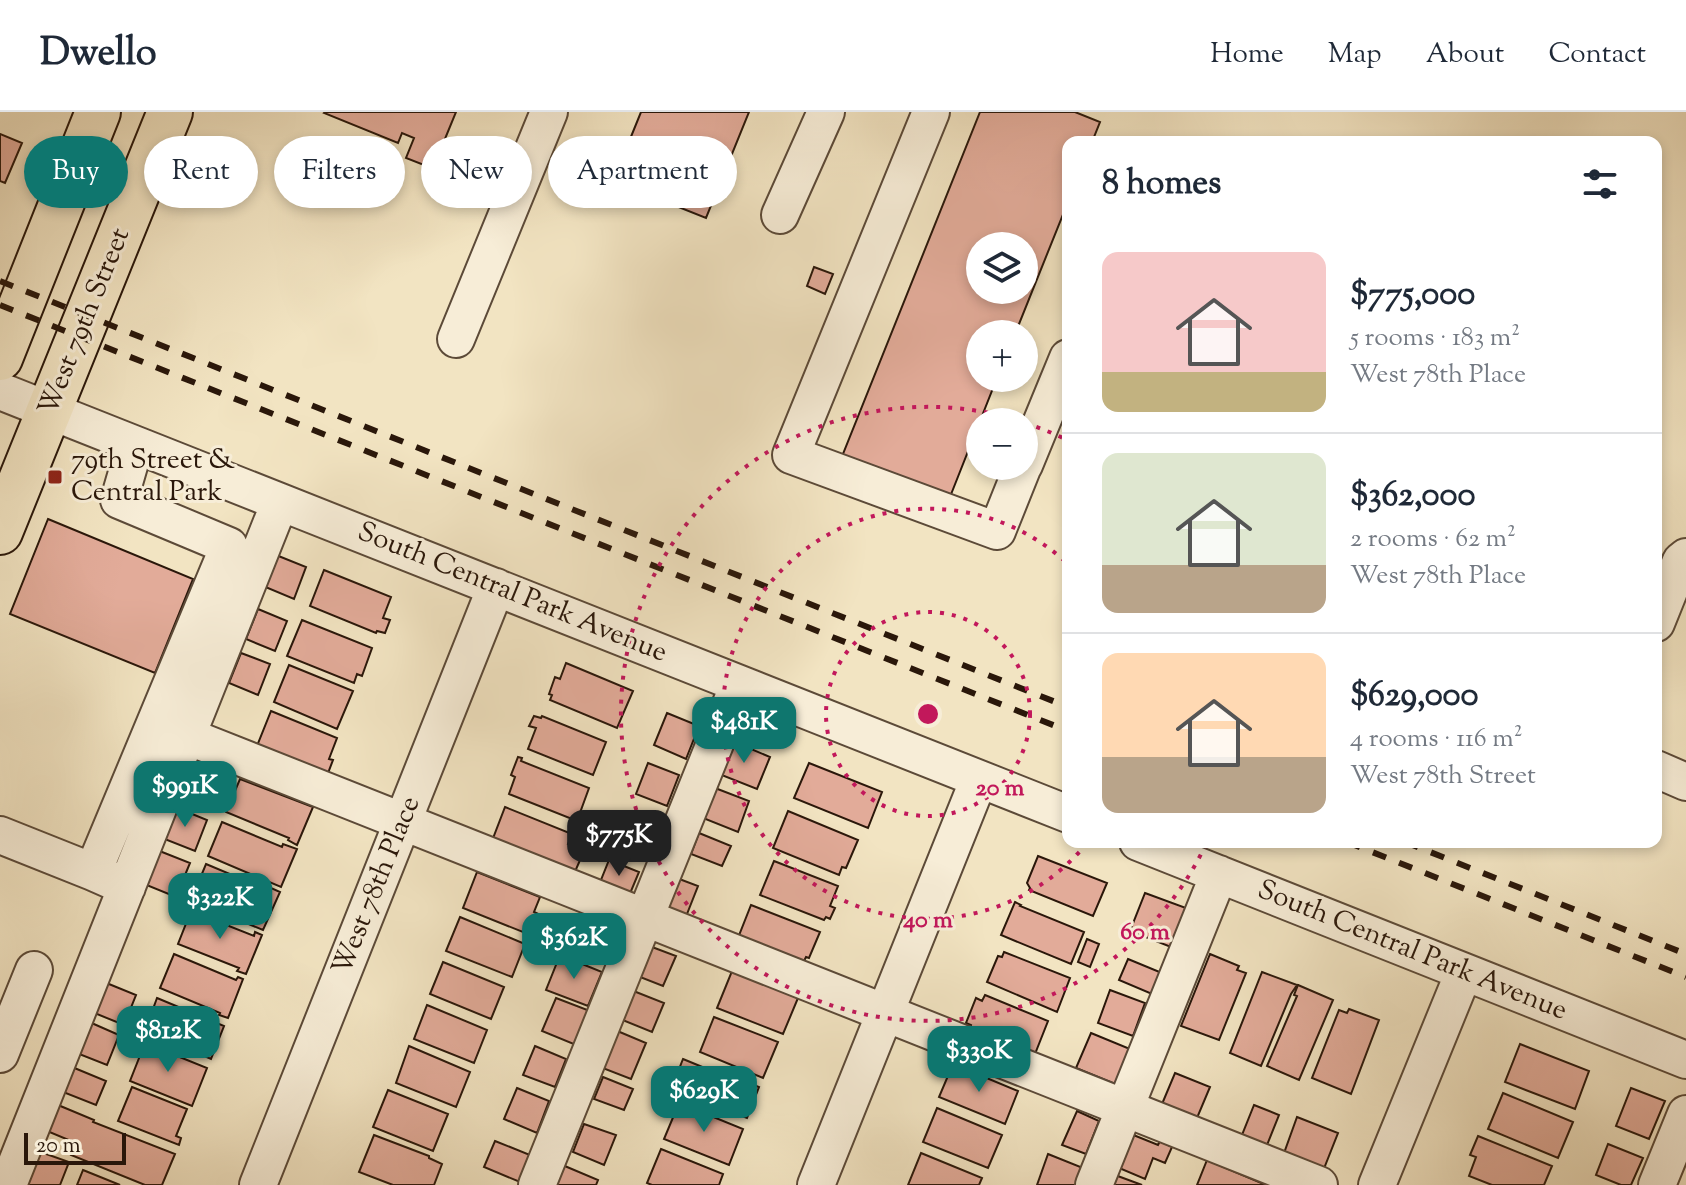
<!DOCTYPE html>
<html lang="en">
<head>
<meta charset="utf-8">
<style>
	body { margin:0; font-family:"Sorts Mill Goudy",serif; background:#f6f6f7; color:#1f2937; height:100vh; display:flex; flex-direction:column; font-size:30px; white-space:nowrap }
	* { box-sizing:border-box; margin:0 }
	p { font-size:26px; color:#747a83 }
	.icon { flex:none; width:44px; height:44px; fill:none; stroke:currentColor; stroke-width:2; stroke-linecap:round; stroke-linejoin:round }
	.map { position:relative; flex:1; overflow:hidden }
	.drawer { position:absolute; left:1062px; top:24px; width:600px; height:712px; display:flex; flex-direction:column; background:#fff; border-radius:16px; box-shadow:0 4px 12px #0003 }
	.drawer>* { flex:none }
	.top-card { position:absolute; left:24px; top:24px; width:760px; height:72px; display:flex; gap:16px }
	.fabs { position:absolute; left:966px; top:120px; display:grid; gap:16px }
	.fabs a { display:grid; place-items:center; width:72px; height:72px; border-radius:50%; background:#fff; box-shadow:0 4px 12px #0003; font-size:40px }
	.scale { position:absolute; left:24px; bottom:20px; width:102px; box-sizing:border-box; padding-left:8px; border:4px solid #2a170a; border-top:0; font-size:22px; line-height:28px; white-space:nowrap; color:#2a170a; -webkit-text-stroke:6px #f7edd7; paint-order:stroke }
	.price { position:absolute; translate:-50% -68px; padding:0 18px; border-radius:16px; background:#0f766e; color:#fff; font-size:26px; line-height:52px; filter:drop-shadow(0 2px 4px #0008) }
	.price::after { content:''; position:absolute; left:50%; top:48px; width:24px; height:18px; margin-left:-12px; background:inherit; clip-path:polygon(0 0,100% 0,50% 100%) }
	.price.on { background:#222; color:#fff }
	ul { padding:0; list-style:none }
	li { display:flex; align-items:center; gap:24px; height:200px; padding:0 40px }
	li+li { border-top:2px solid #e0e1e3 }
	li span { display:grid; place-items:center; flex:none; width:224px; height:160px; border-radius:16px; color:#555 }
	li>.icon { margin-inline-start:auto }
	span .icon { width:96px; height:96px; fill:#fffc; stroke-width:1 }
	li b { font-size:34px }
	h2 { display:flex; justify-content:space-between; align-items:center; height:96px; padding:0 40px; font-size:34px }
	.tag { padding:0 28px; border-radius:36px; background:#fff; box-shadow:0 4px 12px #0003; font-size:28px; line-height:72px }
	.tag.on { background:#0f766e; color:#fff }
	header { display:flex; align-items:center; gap:48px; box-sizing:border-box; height:112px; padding:0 40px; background:#fff; border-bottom:2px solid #e0e1e3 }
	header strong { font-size:38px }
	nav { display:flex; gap:44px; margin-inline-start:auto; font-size:28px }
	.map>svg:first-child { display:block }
	.building { fill:#e2ab99; stroke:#2a170a; stroke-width:2; fill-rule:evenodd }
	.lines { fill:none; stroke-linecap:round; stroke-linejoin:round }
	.minor-casing { stroke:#5c4a38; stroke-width:40 }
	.major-casing { stroke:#2a170a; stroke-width:48 }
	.minor { stroke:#f7edd7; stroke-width:36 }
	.major { stroke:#f2e4c2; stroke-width:44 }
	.rail { stroke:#2a170a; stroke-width:6; stroke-dasharray:14 14; stroke-linecap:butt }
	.ring { fill:none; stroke:#c2185b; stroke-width:4; stroke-dasharray:4 8 }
	.poi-dot { fill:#8f2418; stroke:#f7edd7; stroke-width:3 }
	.labels { text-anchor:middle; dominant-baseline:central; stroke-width:6; stroke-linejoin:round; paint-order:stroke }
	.street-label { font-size:28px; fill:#2a170a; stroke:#f7edd7 }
	.poi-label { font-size:28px; fill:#2a170a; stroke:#f7edd7; text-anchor:start }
	.centre { fill:#c2185b; stroke:#f7edd7; stroke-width:4 }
	.ring-label { font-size:24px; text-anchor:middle; font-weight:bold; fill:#c2185b; stroke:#f7edd7; stroke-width:6; stroke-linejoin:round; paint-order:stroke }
</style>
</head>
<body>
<header>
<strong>Dwello</strong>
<nav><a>Home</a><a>Map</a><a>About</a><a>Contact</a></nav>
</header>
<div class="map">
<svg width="1686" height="1073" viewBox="0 0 1686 1073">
	<rect width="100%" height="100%" fill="#f2e4c2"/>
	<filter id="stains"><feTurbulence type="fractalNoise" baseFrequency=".0025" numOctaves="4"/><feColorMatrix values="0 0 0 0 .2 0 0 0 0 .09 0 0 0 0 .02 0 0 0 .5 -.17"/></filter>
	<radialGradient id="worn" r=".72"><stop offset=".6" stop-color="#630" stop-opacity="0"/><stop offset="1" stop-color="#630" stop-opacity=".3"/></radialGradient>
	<path class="building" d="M325,0H456L440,39L436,37L429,55L406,46L414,26L402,21L398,31L324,1Z
		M641,0H749L706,106L613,69Z
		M980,0H1075L1100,10L1092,30H1068V90L1015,222H980V266H997L946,395L839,352ZM980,134H1024V178H980Z
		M0,22L22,31L5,71L0,69Z
		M814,155L833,162L825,182L807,174Z
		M48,407L193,467L155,561L10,502Z
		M276,443L306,455L294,487L263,474Z
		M324,458L391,485L383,506L390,508L385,521L377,519L376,521L310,494Z
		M258,497L287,509L275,539L246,527Z
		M302,508L372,536L362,564L357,562L354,571L287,544Z
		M241,541L270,552L258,583L229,571Z
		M566,551L633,579L617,616L550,588L552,583L549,582L555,565L560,567Z
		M289,553L353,579L337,617L274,590Z
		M271,599L337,626L329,647L333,648L328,661L324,659L323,661L257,634Z
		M667,601L699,614L686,647L654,633Z
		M534,604L541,606L542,604L606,630L593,663L528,637L536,616L529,614Z
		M732,629L770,645L757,677L719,662Z
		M518,645L522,646L521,649L589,676L577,709L509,682L515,665L511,663Z
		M648,651L679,663L667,694L636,682Z
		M809,651L882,680L868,716L794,686Z
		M192,653L212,661L201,689L181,680Z
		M240,667L313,695L297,733L288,728L289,726L226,700Z
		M715,676L749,689L738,720L703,706Z
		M175,695L207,708L195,739L162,726Z
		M505,695L572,722L568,732L584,739L574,762L492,729Z
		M788,699L858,728L846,756L842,755L839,763L773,736Z
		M625,705L659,719L650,741L615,727Z
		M222,710L282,735L283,732L297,737L281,775L208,744Z
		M699,721L731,734L722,754L691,742Z
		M157,738L190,751L176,785L144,772Z
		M1038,744L1107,771L1093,804L1029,778L1030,776L1027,771Z
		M609,748L639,760L629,784L599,773Z
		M774,749L838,774L830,794L835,796L830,807L826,805L824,808L760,783Z
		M206,752L268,778L269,775L280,780L263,818L191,788Z
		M477,760L540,785L534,800L551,808L543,828L463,796Z
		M674,765L698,774L685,807L661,798Z
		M1145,781L1186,796L1171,835L1130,819Z
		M1015,790L1021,793L1020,794L1084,820L1071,852L1001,823Z
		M751,793L820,820L809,846L806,845L802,853L738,826Z
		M191,799L254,824L255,820L262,823L246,862L237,859L239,856L178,832Z
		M585,804L619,818L606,852L573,838Z
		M460,805L525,832L512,865L446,839Z
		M1087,827L1099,832L1090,855L1078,850Z
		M652,835L676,844L663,874L640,865Z
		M1004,840L1070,866L1057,900L987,870L998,844L1002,845Z
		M174,842L236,868L238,865L243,867L228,906L219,903L220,901L160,876Z
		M1210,842L1239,854L1237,858L1246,861L1219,928L1181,914Z
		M560,843L602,860L588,894L546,878Z
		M1128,847L1162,861L1152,882L1119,868Z
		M443,850L504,875L491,907L430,882Z
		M732,859L798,886L783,922L717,896Z
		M1262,860L1297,873L1291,882L1261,954L1230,941Z
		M104,870L136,883L124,913L92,900Z
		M1298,873L1333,888L1299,968L1267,954L1297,884L1294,883Z
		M631,878L664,891L652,920L620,907Z
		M1110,878L1145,891L1133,924L1098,911Z
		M985,883L1048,909L1033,947L969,921L971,913L966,911L976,886L982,889Z
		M157,886L224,914L211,947L145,919Z
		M556,886L590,899L576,933L542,919Z
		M427,893L487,918L474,951L414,927Z
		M1349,897L1379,908L1351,982L1312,966L1339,898L1347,901Z
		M714,905L778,930L763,966L700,940Z
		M87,909L119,923L107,953L74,940Z
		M615,918L646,931L631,967L600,955Z
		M1091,921L1130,937L1115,972L1076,956Z
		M145,931L207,956L192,994L130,969Z
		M1520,932L1589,959L1575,997L1505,970Z
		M409,934L470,960L456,995L396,971Z
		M535,934L566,947L555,975L523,963Z
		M683,947L753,976L754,973L759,975L747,1006L742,1004V1003L672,975Z
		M953,952L1018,979L1005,1012L939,985Z
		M72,955L106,969L96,993L63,980Z
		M1175,961L1210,975L1197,1006L1162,992Z
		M603,965L633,977L624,998L594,987Z
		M132,975L187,997L176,1024L181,1026L179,1033L118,1009Z
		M517,976L549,989L537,1021L504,1007Z
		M1631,976L1665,989L1649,1027L1616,1014Z
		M388,978L448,1002L433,1039L373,1015Z
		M1503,981L1573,1010L1558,1046L1488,1017Z
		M679,991L743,1017L729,1053L664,1027Z
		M58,993L94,1008L93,1010L175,1042L162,1073H145L71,1043L76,1031L47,1019Z
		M1254,993L1279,1003L1265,1038L1240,1028Z
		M937,996L1002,1023L988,1056L923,1030Z
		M1077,999L1099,1009L1086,1042L1062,1033Z
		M1297,1005L1338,1021L1323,1059L1283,1044Z
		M584,1012L616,1023L604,1053L573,1040Z
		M1126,1020L1158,1033L1160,1029L1172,1035L1165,1051L1153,1046L1145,1067L1112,1053Z
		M374,1023L429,1044V1046L442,1052L434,1073H393L359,1060Z
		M1478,1024L1552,1054L1544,1073H1492L1469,1064L1476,1045L1470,1043Z
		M495,1029L530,1043L520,1070L484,1055Z
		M1608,1032L1643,1046L1631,1073H1621L1596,1063Z
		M661,1037L723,1062L719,1073H652L647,1071Z
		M35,1038L69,1050L60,1073H26Z
		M921,1041L982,1066L979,1073H908Z
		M1048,1042L1083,1056L1077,1073H1037Z
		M1207,1048L1266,1073H1197Z
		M560,1052L598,1068L596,1073H552Z
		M83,1058L120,1073H77Z
		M1115,1063L1142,1073H1111Z"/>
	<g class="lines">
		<defs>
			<path id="minor" d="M931,0L791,343L997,419L1023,354
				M780,103L826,0
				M456,227L549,0
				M0,279L1068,702
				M1024,353L1068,246
				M1656,511L1681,449L1686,445
				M187,624L1319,1073
				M1656,657L1686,670
				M0,723L93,760
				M1138,730L1686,948
				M127,775L93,760L229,434L119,388L135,333
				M0,942L34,858
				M8,1073L280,390
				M258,1073L496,475
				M537,1073L739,572
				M816,1073L979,667
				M1094,1073L1219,762
				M1377,1073L1464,860
				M1657,1073L1686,1002"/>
			<path id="major" d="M0,246L98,0
				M0,420L170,0"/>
		</defs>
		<use href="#minor" class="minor-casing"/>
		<use href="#major" class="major-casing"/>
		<use href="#minor" class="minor"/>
		<use href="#major" class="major"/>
		<path class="rail" d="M0,169L1068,595
			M0,193L1068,619
			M1347,730L1686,865
			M1405,730L1686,842"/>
	</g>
	<g class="ring">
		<circle cx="928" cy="602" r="102"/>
		<path d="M1087 731A205 205 0 1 1 1068 452"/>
		<path d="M1206 732A307 307 0 1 1 1020 309M1025 311A307 307 0 0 1 1067 328"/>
	</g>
	<rect class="poi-dot" x="47" y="357" width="16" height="16" rx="4"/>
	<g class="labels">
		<g class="street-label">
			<text transform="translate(85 210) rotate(-68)">West 79th Street</text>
			<text transform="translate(512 481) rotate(22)">South Central Park Avenue</text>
			<text transform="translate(377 774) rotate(-68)">West 78th Place</text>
			<text transform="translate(1412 839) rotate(22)">South Central Park Avenue</text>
		</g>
		<g class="poi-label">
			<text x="71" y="349">79th Street &amp;<tspan x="71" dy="32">Central Park</tspan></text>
		</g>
	</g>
	<circle cx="928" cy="602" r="12" class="centre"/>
	<g class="ring-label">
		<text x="1000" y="683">20 m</text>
		<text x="928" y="815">40 m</text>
		<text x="1145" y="827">60 m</text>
	</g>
	<rect width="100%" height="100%" filter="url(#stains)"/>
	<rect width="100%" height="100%" fill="url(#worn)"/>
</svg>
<div class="fabs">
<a><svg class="icon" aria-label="layers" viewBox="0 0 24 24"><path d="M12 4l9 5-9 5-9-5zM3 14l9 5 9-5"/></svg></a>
<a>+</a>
<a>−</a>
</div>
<div class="scale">20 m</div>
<b class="price" style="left:744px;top:653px">$481K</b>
<b class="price" style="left:185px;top:717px">$991K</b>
<b class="price on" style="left:619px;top:766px">$775K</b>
<b class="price" style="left:220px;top:829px">$322K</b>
<b class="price" style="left:574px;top:869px">$362K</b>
<b class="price" style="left:168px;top:962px">$812K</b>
<b class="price" style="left:979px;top:982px">$330K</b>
<b class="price" style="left:704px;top:1022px">$629K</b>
<div class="top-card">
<a class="tag on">Buy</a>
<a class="tag">Rent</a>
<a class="tag">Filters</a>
<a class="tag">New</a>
<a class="tag">Apartment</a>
</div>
<section class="drawer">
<h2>8 homes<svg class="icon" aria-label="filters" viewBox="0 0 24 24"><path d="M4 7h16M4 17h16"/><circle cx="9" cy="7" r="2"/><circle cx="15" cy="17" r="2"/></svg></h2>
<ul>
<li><span style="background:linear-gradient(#f6c9c9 75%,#c2b280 0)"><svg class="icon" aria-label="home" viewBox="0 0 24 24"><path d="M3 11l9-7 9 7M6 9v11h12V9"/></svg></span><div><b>$775,000</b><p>5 rooms · 183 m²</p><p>West 78th Place</p></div></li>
<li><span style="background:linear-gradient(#dfe7d0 70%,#b9a48a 0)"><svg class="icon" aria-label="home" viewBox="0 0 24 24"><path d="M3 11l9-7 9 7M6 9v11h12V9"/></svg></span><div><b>$362,000</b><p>2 rooms · 62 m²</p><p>West 78th Place</p></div></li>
<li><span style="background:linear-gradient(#ffd9b3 65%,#b9a48a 0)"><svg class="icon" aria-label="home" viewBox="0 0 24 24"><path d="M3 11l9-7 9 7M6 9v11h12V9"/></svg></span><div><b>$629,000</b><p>4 rooms · 116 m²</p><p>West 78th Street</p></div></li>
</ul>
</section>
</div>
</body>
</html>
